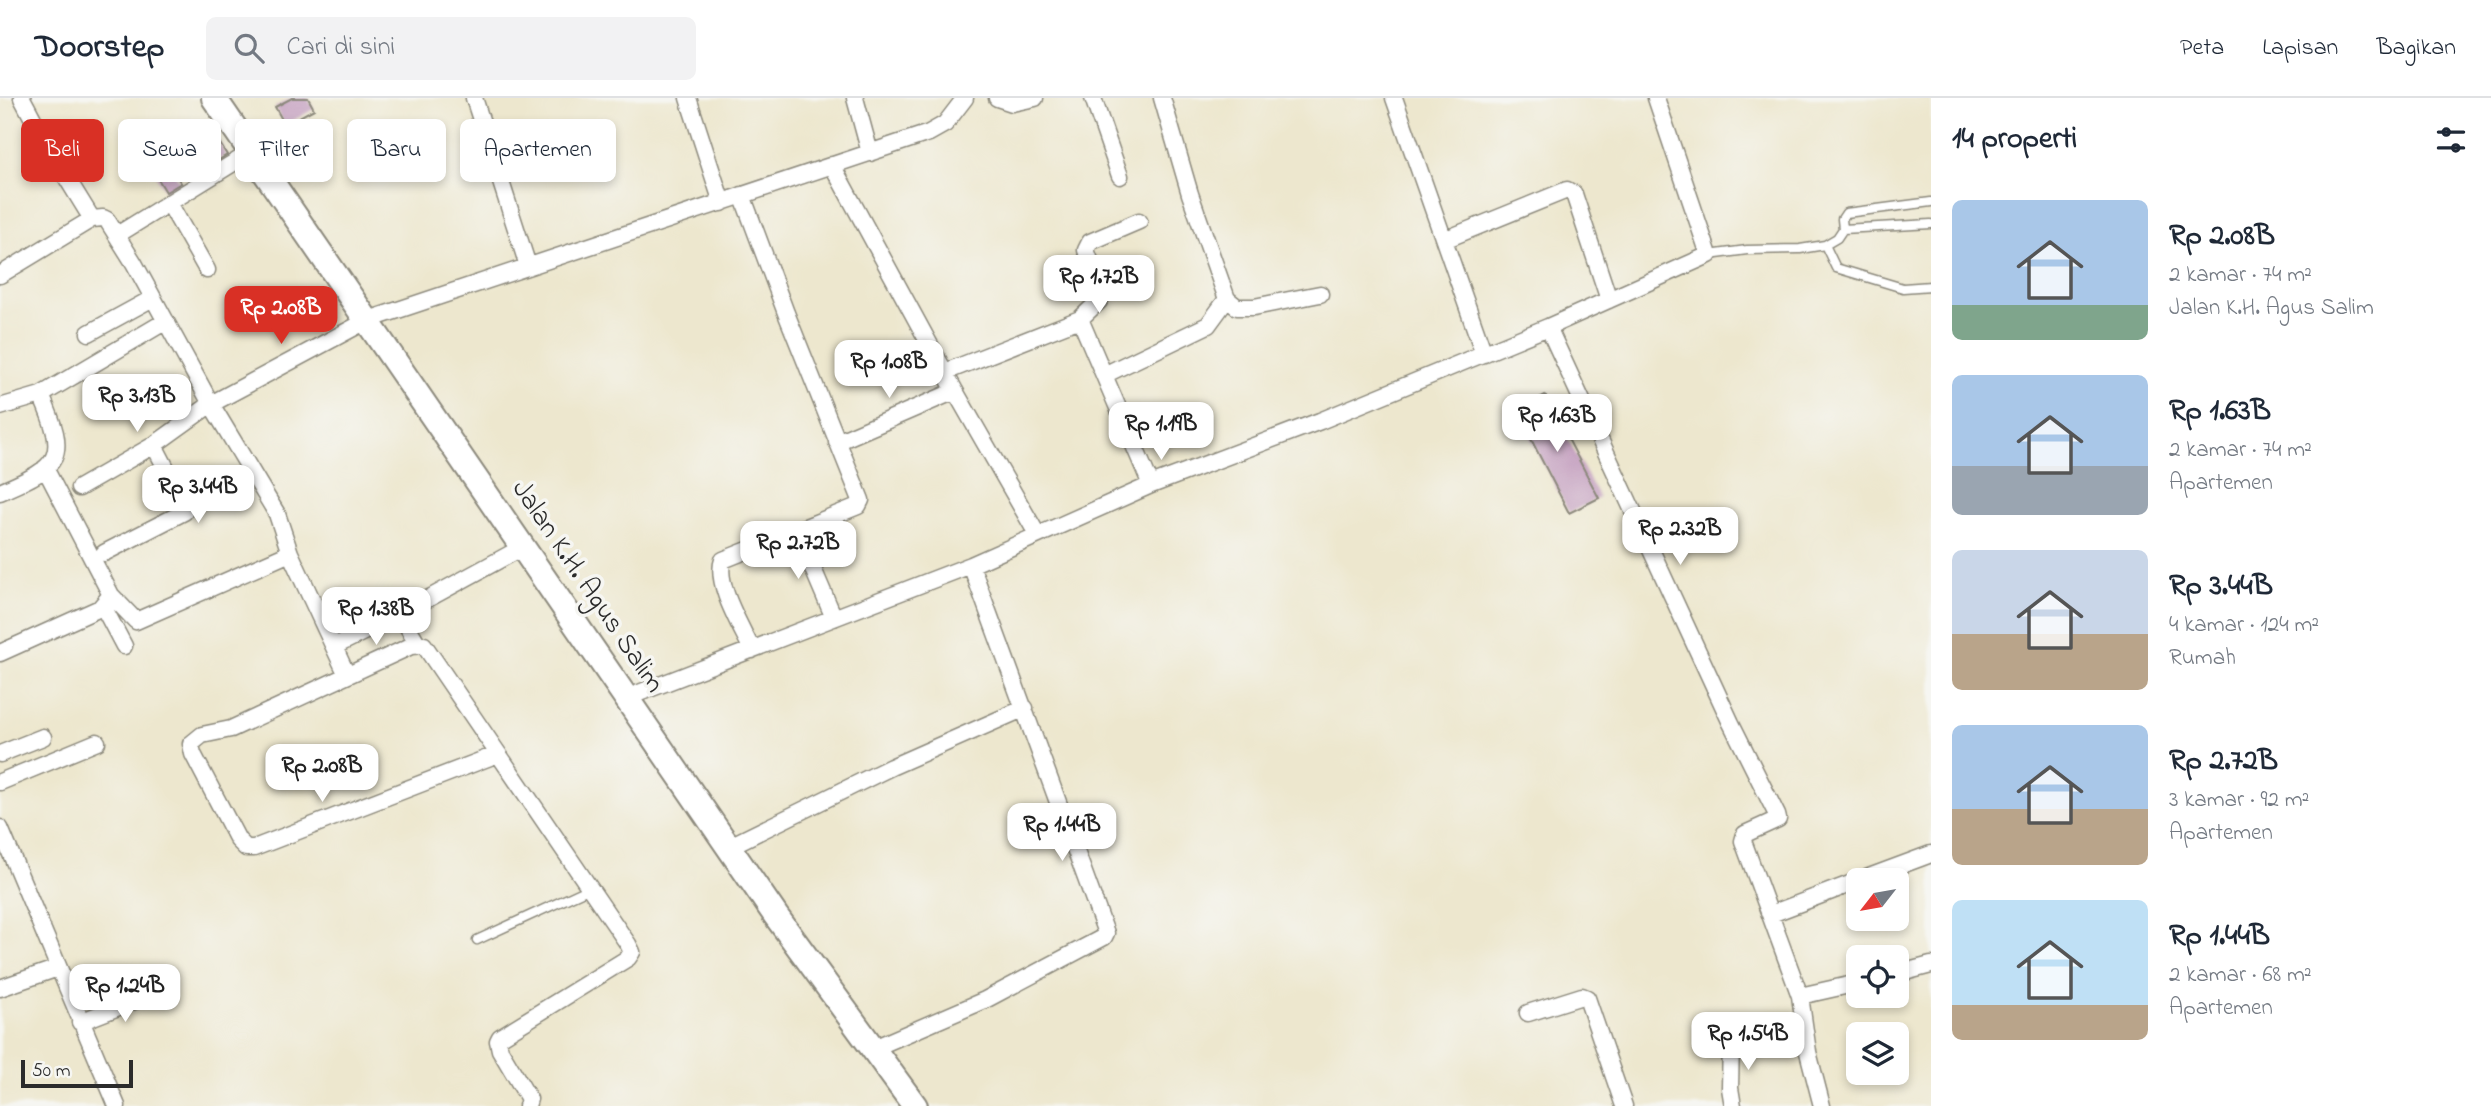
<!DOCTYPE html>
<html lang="id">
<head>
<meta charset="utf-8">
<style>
	body { margin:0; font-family:"Indie Flower",sans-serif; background:#f2f2f3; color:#1f2937; height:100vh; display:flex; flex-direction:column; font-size:26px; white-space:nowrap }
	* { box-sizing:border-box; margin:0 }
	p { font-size:23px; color:#747a83 }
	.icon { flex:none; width:38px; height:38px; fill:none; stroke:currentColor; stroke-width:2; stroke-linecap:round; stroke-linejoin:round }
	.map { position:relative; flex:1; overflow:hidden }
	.details { display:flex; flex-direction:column; background:#fff; width:560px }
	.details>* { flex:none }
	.banner { position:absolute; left:21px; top:21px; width:665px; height:63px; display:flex; gap:14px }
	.needle { width:46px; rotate:239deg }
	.fabs { position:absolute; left:1846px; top:770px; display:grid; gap:14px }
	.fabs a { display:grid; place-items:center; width:63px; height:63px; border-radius:10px; background:#fff; box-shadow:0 4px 10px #0003; font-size:35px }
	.scale { position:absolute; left:21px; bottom:18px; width:112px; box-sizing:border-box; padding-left:7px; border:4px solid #2b2b2b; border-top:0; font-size:19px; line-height:24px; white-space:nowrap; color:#2b2b2b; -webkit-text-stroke:5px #f6f6f2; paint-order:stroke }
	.price { position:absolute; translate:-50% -60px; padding:0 16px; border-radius:14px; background:#fff; color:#222; font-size:23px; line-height:46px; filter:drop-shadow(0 2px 4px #0008) }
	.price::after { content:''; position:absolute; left:50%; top:42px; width:21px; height:16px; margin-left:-10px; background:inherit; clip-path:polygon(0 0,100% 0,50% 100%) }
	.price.selected { background:#d93025; color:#fff }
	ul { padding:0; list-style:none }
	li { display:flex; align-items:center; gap:21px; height:175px; padding:0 21px }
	li span { display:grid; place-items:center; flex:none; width:196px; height:140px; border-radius:10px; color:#555 }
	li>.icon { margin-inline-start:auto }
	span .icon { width:84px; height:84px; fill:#fffc; stroke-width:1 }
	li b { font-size:30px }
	h2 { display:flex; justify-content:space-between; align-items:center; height:84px; padding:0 21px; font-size:30px }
	.chip { padding:0 24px; border-radius:10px; background:#fff; box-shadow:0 4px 10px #0003; font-size:24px; line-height:63px }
	.chip.selected { background:#d93025; color:#fff }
	header { display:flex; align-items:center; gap:42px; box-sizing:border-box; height:98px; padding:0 35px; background:#fff; border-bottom:2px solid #e0e1e3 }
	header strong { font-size:33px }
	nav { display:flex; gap:38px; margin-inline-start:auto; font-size:24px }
	.search { width:490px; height:63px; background:#f2f2f3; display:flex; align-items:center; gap:18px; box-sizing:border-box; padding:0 24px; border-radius:10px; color:#747a83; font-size:26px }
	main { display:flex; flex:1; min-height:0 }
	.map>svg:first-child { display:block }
	.building { fill:#c5a0c0 }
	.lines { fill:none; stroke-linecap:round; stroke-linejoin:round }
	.service-casing { stroke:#8c897c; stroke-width:11 }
	.minor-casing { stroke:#8c897c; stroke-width:19 }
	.trunk-casing { stroke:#8c897c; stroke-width:28 }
	.service { stroke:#fff; stroke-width:8 }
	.minor { stroke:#fff; stroke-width:16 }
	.trunk { stroke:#fff; stroke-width:24 }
	.labels { text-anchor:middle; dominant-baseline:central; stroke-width:7; stroke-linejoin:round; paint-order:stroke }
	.street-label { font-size:28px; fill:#2b2b2b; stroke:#f6f6f2 }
</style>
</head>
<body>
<header>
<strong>Doorstep</strong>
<div class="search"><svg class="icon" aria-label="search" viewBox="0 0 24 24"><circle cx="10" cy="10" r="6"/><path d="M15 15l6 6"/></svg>Cari di sini</div>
<nav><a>Peta</a><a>Lapisan</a><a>Bagikan</a></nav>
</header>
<main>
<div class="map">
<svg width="1931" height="1008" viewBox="0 0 1931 1008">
	<rect width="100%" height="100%" fill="#f6f6f2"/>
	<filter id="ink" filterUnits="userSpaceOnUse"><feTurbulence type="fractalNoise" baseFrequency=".0143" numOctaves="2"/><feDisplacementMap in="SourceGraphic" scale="14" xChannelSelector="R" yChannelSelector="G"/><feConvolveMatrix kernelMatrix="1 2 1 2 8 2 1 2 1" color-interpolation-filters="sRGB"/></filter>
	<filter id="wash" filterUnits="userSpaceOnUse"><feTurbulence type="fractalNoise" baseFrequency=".00686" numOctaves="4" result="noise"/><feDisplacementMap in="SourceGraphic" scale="28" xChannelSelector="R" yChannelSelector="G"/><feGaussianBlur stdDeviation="1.57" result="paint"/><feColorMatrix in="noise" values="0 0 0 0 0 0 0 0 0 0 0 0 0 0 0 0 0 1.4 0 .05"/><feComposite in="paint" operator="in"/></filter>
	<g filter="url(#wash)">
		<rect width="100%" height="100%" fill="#ede7ce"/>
		<g id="blocks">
			<path class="building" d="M292,0H308L314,11L285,27L275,9Z
				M217,41L227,57L212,66L202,51Z
				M86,45L93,58L73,70L66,58Z
				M169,67L181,85L166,94L155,76Z
				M1545,297L1599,400L1569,415L1516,312Z"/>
		</g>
	</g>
	<g filter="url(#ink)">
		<use href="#blocks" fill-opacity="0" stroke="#8c897c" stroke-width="2"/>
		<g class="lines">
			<defs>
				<path id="service" d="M1843,131L1931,126
					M1825,147L1836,170L1903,190L1931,188
					M1709,157L1747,152L1800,151L1825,147L1837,140L1843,131L1842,121L1846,115L1931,104
					M477,842L590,790"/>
				<path id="minor" d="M22,0L49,51L92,121
					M474,0L528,168
					M688,0L722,105
					M855,0L870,55
					M997,0L1012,5L1035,0
					M1093,0L1120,78
					M1394,0L1484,256
					M832,67L955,293L1037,436
					M742,97L786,215L861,402L858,408L723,462C714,485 742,530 752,552
					M169,105L207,172
					M117,137L251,54
					M1444,142L1567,92L1574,96L1609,202
					M0,177L92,121L103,120L107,122L134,165L211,306L277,416L290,455L347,577
					M1227,201L1237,209H1254L1320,196
					M1080,221L1099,203L1103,196L1086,152L1090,144L1139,123
					M1548,229L1731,625L1777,717L1778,721L1745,736L1743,743L1800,898L1808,954L1822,1008
					M89,235L153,200
					M945,274L1080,221L1151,387
					M1104,277L1208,227L1227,201L1190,96L1162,0
					M0,309L41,297L166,223
					M837,344L955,293
					M45,370L111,497L100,510
					M79,390L154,347L211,306L368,222L929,35L945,26L965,0
					M0,394C61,368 69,360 41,297
					M796,431L834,520
					M104,455L184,414L180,397L154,347
					M111,497L136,523L290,455
					M418,546L400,516L523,449
					M335,548L400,516
					M0,555L100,510L105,512L124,548
					M626,600L971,467L1151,387L1320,323L1548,229L1709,157L1656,0
					M0,656L43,639
					M498,656L254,750H246L238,742L193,656L191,646L202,637L231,631L411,548L424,547L628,846L632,854L628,860L500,939L498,943L500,952L529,1001L527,1008
					M0,684L97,644
					M0,730L117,1008
					M728,749L891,669L1025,610
					M1861,782L1931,756
					M1771,816L1858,783
					M1897,876L1931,867
					M0,890L58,870
					M1800,898L1858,885
					M1528,915L1582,898L1587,900L1624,1008
					M80,924L157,894
					M1731,944L1730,990L1733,1008
					M874,950L985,902L1104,839L1106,835L971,467"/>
				<path id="trunk" d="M214,0L776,818L915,1008"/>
			</defs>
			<use href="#service" class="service-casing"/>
			<use href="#minor" class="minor-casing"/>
			<use href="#trunk" class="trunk-casing"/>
			<use href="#service" class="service"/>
			<use href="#minor" class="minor"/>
			<use href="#trunk" class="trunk"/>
		</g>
	</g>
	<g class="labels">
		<g class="street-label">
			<text transform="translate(587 489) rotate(56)">Jalan K.H. Agus Salim</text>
		</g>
	</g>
</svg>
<div class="fabs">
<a><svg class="needle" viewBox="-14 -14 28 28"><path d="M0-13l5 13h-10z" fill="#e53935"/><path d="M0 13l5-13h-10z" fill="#747a83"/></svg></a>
<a><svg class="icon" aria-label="locate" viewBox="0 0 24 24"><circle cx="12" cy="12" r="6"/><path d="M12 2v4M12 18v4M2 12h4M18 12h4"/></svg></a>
<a><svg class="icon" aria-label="layers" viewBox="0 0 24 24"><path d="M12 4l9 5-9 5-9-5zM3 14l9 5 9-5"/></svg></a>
</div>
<div class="scale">50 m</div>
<b class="price" style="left:1099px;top:217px">Rp 1.72B</b>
<b class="price selected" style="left:281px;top:248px">Rp 2.08B</b>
<b class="price" style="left:889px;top:302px">Rp 1.08B</b>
<b class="price" style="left:137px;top:336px">Rp 3.13B</b>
<b class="price" style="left:1557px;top:356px">Rp 1.63B</b>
<b class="price" style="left:1161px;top:364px">Rp 1.19B</b>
<b class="price" style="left:198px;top:427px">Rp 3.44B</b>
<b class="price" style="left:1680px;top:469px">Rp 2.32B</b>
<b class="price" style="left:798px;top:483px">Rp 2.72B</b>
<b class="price" style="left:376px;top:549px">Rp 1.38B</b>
<b class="price" style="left:322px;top:706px">Rp 2.08B</b>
<b class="price" style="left:1062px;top:765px">Rp 1.44B</b>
<b class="price" style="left:125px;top:926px">Rp 1.24B</b>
<b class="price" style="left:1748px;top:974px">Rp 1.54B</b>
<div class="banner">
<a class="chip selected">Beli</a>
<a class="chip">Sewa</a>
<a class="chip">Filter</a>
<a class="chip">Baru</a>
<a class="chip">Apartemen</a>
</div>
</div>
<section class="details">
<h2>14 properti<svg class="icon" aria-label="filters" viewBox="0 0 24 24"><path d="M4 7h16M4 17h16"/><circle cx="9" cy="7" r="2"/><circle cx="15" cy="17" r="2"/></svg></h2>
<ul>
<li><span style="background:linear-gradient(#a9c7e8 75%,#7fa58c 0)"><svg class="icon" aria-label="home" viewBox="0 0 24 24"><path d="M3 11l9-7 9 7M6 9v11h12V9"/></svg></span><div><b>Rp 2.08B</b><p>2 kamar · 74 m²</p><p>Jalan K.H. Agus Salim</p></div></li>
<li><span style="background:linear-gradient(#a9c7e8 65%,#9aa5b1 0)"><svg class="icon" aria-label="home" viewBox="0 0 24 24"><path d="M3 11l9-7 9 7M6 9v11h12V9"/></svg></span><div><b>Rp 1.63B</b><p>2 kamar · 74 m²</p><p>Apartemen</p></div></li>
<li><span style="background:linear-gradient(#c9d6e8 60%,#b9a48a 0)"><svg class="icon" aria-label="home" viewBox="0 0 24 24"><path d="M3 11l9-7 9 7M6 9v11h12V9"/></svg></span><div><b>Rp 3.44B</b><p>4 kamar · 124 m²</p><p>Rumah</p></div></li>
<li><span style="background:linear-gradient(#a9c7e8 60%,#b9a48a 0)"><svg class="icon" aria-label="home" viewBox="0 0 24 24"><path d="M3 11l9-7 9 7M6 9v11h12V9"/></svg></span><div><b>Rp 2.72B</b><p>3 kamar · 92 m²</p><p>Apartemen</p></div></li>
<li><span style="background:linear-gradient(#bfe0f5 75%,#b9a48a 0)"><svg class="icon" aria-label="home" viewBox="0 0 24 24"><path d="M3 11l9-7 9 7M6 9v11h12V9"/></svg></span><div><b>Rp 1.44B</b><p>2 kamar · 68 m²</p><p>Apartemen</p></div></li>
</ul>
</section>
</main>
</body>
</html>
